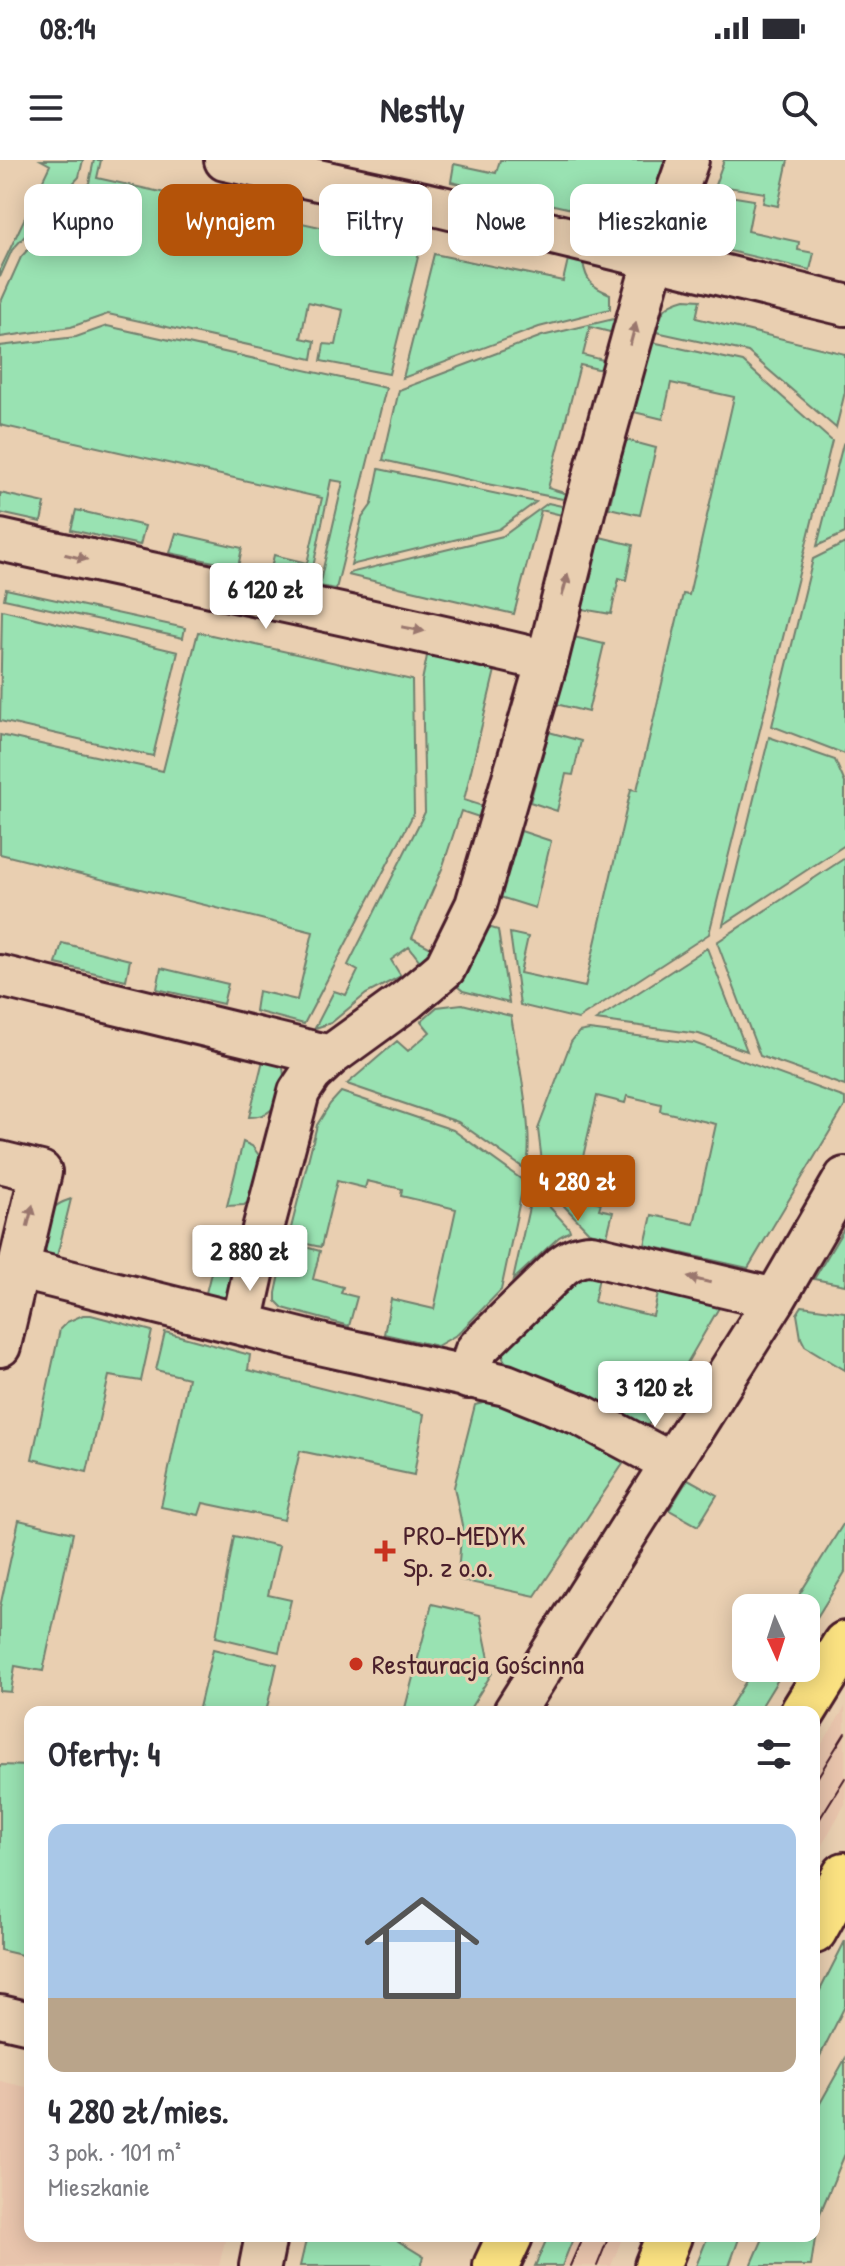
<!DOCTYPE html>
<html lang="pl">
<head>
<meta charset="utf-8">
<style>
	body { margin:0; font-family:"Patrick Hand",sans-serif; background:#f7f7f7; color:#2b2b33; height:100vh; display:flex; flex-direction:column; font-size:30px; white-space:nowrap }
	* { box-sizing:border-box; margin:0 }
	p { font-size:26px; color:#7c7c81 }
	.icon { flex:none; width:44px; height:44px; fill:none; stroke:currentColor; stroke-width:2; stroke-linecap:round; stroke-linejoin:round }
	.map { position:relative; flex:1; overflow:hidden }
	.sheet { position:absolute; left:24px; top:1546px; width:796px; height:536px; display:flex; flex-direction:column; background:#fff; border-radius:16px; box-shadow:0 4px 20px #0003 }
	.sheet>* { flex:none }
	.top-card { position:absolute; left:24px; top:24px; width:798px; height:72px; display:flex; gap:16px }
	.needle { width:52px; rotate:177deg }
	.fabs { position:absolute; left:732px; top:1434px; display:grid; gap:16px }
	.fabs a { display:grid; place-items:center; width:88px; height:88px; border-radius:16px; background:#fff; box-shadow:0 4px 20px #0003; font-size:40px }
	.price { position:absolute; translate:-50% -68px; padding:0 18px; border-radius:8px; background:#fff; color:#222; font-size:26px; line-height:52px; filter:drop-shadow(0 2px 4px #0008) }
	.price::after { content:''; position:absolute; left:50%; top:48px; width:24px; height:18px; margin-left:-12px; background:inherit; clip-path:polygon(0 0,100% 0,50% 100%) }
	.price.current { background:#b45309; color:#fff }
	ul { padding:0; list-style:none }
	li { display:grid; align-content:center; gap:16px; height:424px; padding:0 24px }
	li+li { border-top:2px solid #e1e1e2 }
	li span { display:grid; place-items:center; height:248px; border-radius:16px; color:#555 }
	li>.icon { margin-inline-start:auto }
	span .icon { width:144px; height:144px; fill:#fffc; stroke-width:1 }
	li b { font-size:34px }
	h2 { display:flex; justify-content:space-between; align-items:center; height:96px; padding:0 24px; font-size:34px }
	.pill { padding:0 28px; border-radius:16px; background:#fff; box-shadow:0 4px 20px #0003; font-size:28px; line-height:72px }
	.pill.current { background:#b45309; color:#fff }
	.status { display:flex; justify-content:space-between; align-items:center; height:56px; padding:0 40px; background:#fff; direction:ltr }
	.status svg { height:22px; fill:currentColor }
	header { display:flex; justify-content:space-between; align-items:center; height:104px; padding:0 24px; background:#fff; font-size:36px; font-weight:700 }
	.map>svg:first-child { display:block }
	.built { fill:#e8c4ac }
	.green { fill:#99e2b2; stroke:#72806e; stroke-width:2 }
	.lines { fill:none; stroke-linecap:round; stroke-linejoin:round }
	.minor-casing { stroke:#4a1f2b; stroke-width:46 }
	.major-casing { stroke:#4a1f2b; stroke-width:50 }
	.minor { stroke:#e9cfb1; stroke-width:40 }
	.major { stroke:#fae181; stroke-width:44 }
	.tram { stroke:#4a1f2b; stroke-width:2 }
	.oneway { fill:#9a776e }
	.poi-dot { fill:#c8321e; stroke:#e9cfb1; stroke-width:3 }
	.labels { text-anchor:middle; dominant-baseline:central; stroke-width:6; stroke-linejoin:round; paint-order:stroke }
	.poi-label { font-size:28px; fill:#4a1f2b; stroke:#e9cfb1; text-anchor:start }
</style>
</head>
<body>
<div class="status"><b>08:14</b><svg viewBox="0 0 49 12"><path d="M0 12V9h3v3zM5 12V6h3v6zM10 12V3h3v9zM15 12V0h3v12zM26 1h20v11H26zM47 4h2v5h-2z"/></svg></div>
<header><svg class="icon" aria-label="menu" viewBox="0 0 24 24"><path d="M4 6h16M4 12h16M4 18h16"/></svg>Nestly<svg class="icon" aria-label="search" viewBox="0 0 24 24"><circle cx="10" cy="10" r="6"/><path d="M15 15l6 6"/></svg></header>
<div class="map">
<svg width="845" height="2106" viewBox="0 0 845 2106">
	<rect width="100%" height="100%" fill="#e9cfb1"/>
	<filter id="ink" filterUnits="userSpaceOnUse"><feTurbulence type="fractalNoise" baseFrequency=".0125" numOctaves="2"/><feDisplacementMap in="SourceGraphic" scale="16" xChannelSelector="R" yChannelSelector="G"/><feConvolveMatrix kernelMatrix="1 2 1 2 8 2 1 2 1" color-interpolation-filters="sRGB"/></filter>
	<g filter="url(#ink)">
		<path class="built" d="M845,1547V1644L814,1699V1597Z
			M0,1921L30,1928V2076H226L219,2106H0Z
			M574,2076H623L611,2106H562Z"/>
		<path class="green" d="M41,0H83L79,17L12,90L0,117V110L50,5Z
			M94,0H101L97,18L420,89L389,214L321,201L324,184L336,185L343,150L308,142L301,178L315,181L312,199L108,154L71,167L0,177V144L21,97L89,23Z
			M500,0H673L657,44H648L635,60L625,61L451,22L454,4L496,13Z
			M724,0H788L778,46L763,43L765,33L715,25Z
			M711,33L754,40L748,71L799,82L798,90L814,93L810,110L700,84L697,75Z
			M570,91L591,96L583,102C586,121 592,127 610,134V149L539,167L403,218L434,94L563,121Z
			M685,139L700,140L696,158L845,194V232L836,268L748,192L656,172C662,151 663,145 685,139Z
			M622,157L618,174L590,167L583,195L611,202L607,211L580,205L548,328L574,336L573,341L487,324L383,300L399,230L542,176Z
			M107,166L386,228L336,429L319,426L343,322L331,320L310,422L270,413L274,395L307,403L322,338L0,265V186L76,177Z
			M652,182L743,202L832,281L709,774L578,859L520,845L510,773L528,777L520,813L585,827L631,629L637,630L683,434L689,435L734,237L671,223L663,259L634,252Z
			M626,280L656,288L640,355L609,348Z
			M843,284L845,286V373L817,386Z
			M379,309L536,342L499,369L351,405L362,358L372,344Z
			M0,333L45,343L41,362L0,353Z
			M548,343L571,348L570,357L541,350L514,454L348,415L349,413L503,376Z
			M76,350L145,366L140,385L71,370Z
			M176,373L242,388L238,407L170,393Z
			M600,377L633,385L626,420L619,418L611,454L582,449Z
			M845,383V594L772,566L813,399Z
			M6,429L185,468L183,478L4,439Z
			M2,450L178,492L153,596L0,561Z
			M198,472L412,520L414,653L304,864L255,851L258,831L297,840L313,772L0,694V575L163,611Z
			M574,477L604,484L588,552L556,544Z
			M428,491L496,506L464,640L492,649L488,660L461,651L442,709L412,778L437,791L426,809L409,787L391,800L401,816L366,834L331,863L315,868L334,831L346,835L358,811L348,805L425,652L422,521Z
			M549,572L581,581L573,615L566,614L557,651L530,642Z
			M769,577L835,600L845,623V685L723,765Z
			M521,671L551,681L535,748L500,737Z
			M845,698V926L760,896L717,782Z
			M488,767L498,770L509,843L463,831L458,827Z
			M62,783L130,800L126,820L56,804Z
			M707,788L747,891L699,874L596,860Z
			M161,808L228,824L223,844L157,829Z
			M462,844L511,856C516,887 537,985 525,1009L458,962L347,924L397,881L408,891L430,872L421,861L437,847Z
			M589,870L694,883L845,938V946L748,1108L645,1085L652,1055L694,1064L716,964L660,951L661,944L627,936L625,943L597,936L574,1036L601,1043L599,1049L613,1052L607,1076L589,1072L545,1026L538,969L571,882L579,872Z
			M265,892C271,895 277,899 281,904C286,913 284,921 281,930C276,948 269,957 249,957Z
			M341,932L453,970L521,1019L523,1026L501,1130L458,1174L437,1186L384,1174L391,1139L434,1149L456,1049L401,1036L402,1029L367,1021L365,1028L337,1021L321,1087L288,1080L317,965L330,944Z
			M243,982L252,986L261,998L252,1039L244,1045L227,1046Z
			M533,1029L569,1068L570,1071L559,1077L513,1120Z
			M71,1039L55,1104C51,1101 48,1099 46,1094C42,1086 48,1056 54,1048C58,1043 65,1041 71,1039Z
			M845,1067V1125L814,1119Z
			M220,1076L229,1080L238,1093L228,1134L221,1139L204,1141Z
			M287,1082L320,1091L313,1119L343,1127L341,1133L357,1137L349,1166L283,1148L276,1141V1133Z
			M600,1112L594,1142L653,1156L660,1125L724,1139L676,1222L662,1216L647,1243L658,1249L645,1270L513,1214L503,1198L506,1177L566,1118Z
			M802,1146L845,1152V1210L805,1186L801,1178L797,1154Z
			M83,1155H91L152,1171L141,1221L109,1216L87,1312L32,1299L60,1169L67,1162Z
			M165,1172L250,1195L248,1210L424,1254L414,1315L300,1291L284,1360L203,1343L199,1355L161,1347L188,1218L156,1210Z
			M499,1239L629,1295L535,1436L460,1420L458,1414L462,1365L454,1327L475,1245Z
			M688,1319L717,1335L698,1366L669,1350Z
			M19,1360L73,1373L43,1511L15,1506L11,1532L0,1531V1447Z
			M845,1361V1412L806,1475V1448H791Z
			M234,1376L279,1386L268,1435L291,1440L279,1492L216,1477Z
			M432,1444L480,1455L492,1513L468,1552H404Z
			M213,1489L277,1504L266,1552H198Z
			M754,1508H785L758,1552H727Z
			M0,1605L30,1606V1797L0,1790Z
			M845,1781V1846L814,1908V1842Z
			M845,1899V1994L818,2058L811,2106H751L764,2076H814V1954Z
			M307,2076H390L424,2097L421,2106H300Z
			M548,2076H574L562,2106H535Z
			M708,2076H740L729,2106H696Z"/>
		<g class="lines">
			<defs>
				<path id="minor" d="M225,0L438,46L845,145
					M0,380C182,421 365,457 547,501
					M0,816L330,896
					M0,1002L41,1012L0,1186
					M17,1108L324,1185L506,1225L581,1255L671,1303
					M242,1164L263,1069L299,932L311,914L330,896L407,840L445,808L476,745L547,501L585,348L654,98L688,0
					M468,1218L475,1192L479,1187L562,1106C571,1099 579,1095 591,1095L775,1139
					M514,1552L775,1139L845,1018
					M0,1856L30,1863
					M260,2106L266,2076"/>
				<path id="major" d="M803,1552L845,1484
					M814,1771L845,1715
					M496,2106L510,2076
					M657,2106L669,2076"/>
			</defs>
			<use href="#minor" class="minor-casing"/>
			<use href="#major" class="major-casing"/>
			<use href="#minor" class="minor"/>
			<use href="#major" class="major"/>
			<path class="tram" d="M814,1623L845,1573
				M814,1668L845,1618
				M570,2106L583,2076
				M597,2106L609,2076"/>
		</g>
		<defs><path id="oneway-solid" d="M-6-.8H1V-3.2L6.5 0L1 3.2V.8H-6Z" transform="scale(2)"/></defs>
		<g class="oneway">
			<use href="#oneway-solid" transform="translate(633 174) rotate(-75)"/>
			<use href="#oneway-solid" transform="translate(76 397) rotate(13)"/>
			<use href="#oneway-solid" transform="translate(565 425) rotate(-75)"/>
			<use href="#oneway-solid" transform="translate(413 469) rotate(11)"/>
			<use href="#oneway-solid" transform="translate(30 1056) rotate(-76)"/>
			<use href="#oneway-solid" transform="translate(699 1120) rotate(-167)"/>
		</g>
	</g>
	<g class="poi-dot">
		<path d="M381 1379h8v8h8v8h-8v8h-8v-8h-8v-8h8z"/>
		<circle cx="356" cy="1504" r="8"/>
	</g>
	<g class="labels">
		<g class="poi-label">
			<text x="403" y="1375">PRO-MEDYK<tspan x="403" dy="32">Sp. z o.o.</tspan></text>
			<text x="372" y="1504">Restauracja Gościnna</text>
		</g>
	</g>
</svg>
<div class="fabs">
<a><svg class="needle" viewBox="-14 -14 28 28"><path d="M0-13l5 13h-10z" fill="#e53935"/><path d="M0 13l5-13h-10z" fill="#7c7c81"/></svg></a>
</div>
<b class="price" style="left:266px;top:471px">6 120 zł</b>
<b class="price current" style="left:578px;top:1063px">4 280 zł</b>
<b class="price" style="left:250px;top:1133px">2 880 zł</b>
<b class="price" style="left:655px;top:1269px">3 120 zł</b>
<div class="top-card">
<a class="pill">Kupno</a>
<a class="pill current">Wynajem</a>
<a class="pill">Filtry</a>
<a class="pill">Nowe</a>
<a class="pill">Mieszkanie</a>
</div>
<section class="sheet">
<h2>Oferty: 4<svg class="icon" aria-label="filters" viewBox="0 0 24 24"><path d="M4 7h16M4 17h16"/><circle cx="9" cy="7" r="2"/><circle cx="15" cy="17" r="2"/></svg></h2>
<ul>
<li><span style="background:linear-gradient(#a9c7e8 70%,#b9a48a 0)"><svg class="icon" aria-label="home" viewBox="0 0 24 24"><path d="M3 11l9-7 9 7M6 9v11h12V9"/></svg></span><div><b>4 280 zł/mies.</b><p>3 pok. · 101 m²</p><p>Mieszkanie</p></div></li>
</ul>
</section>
</div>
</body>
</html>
